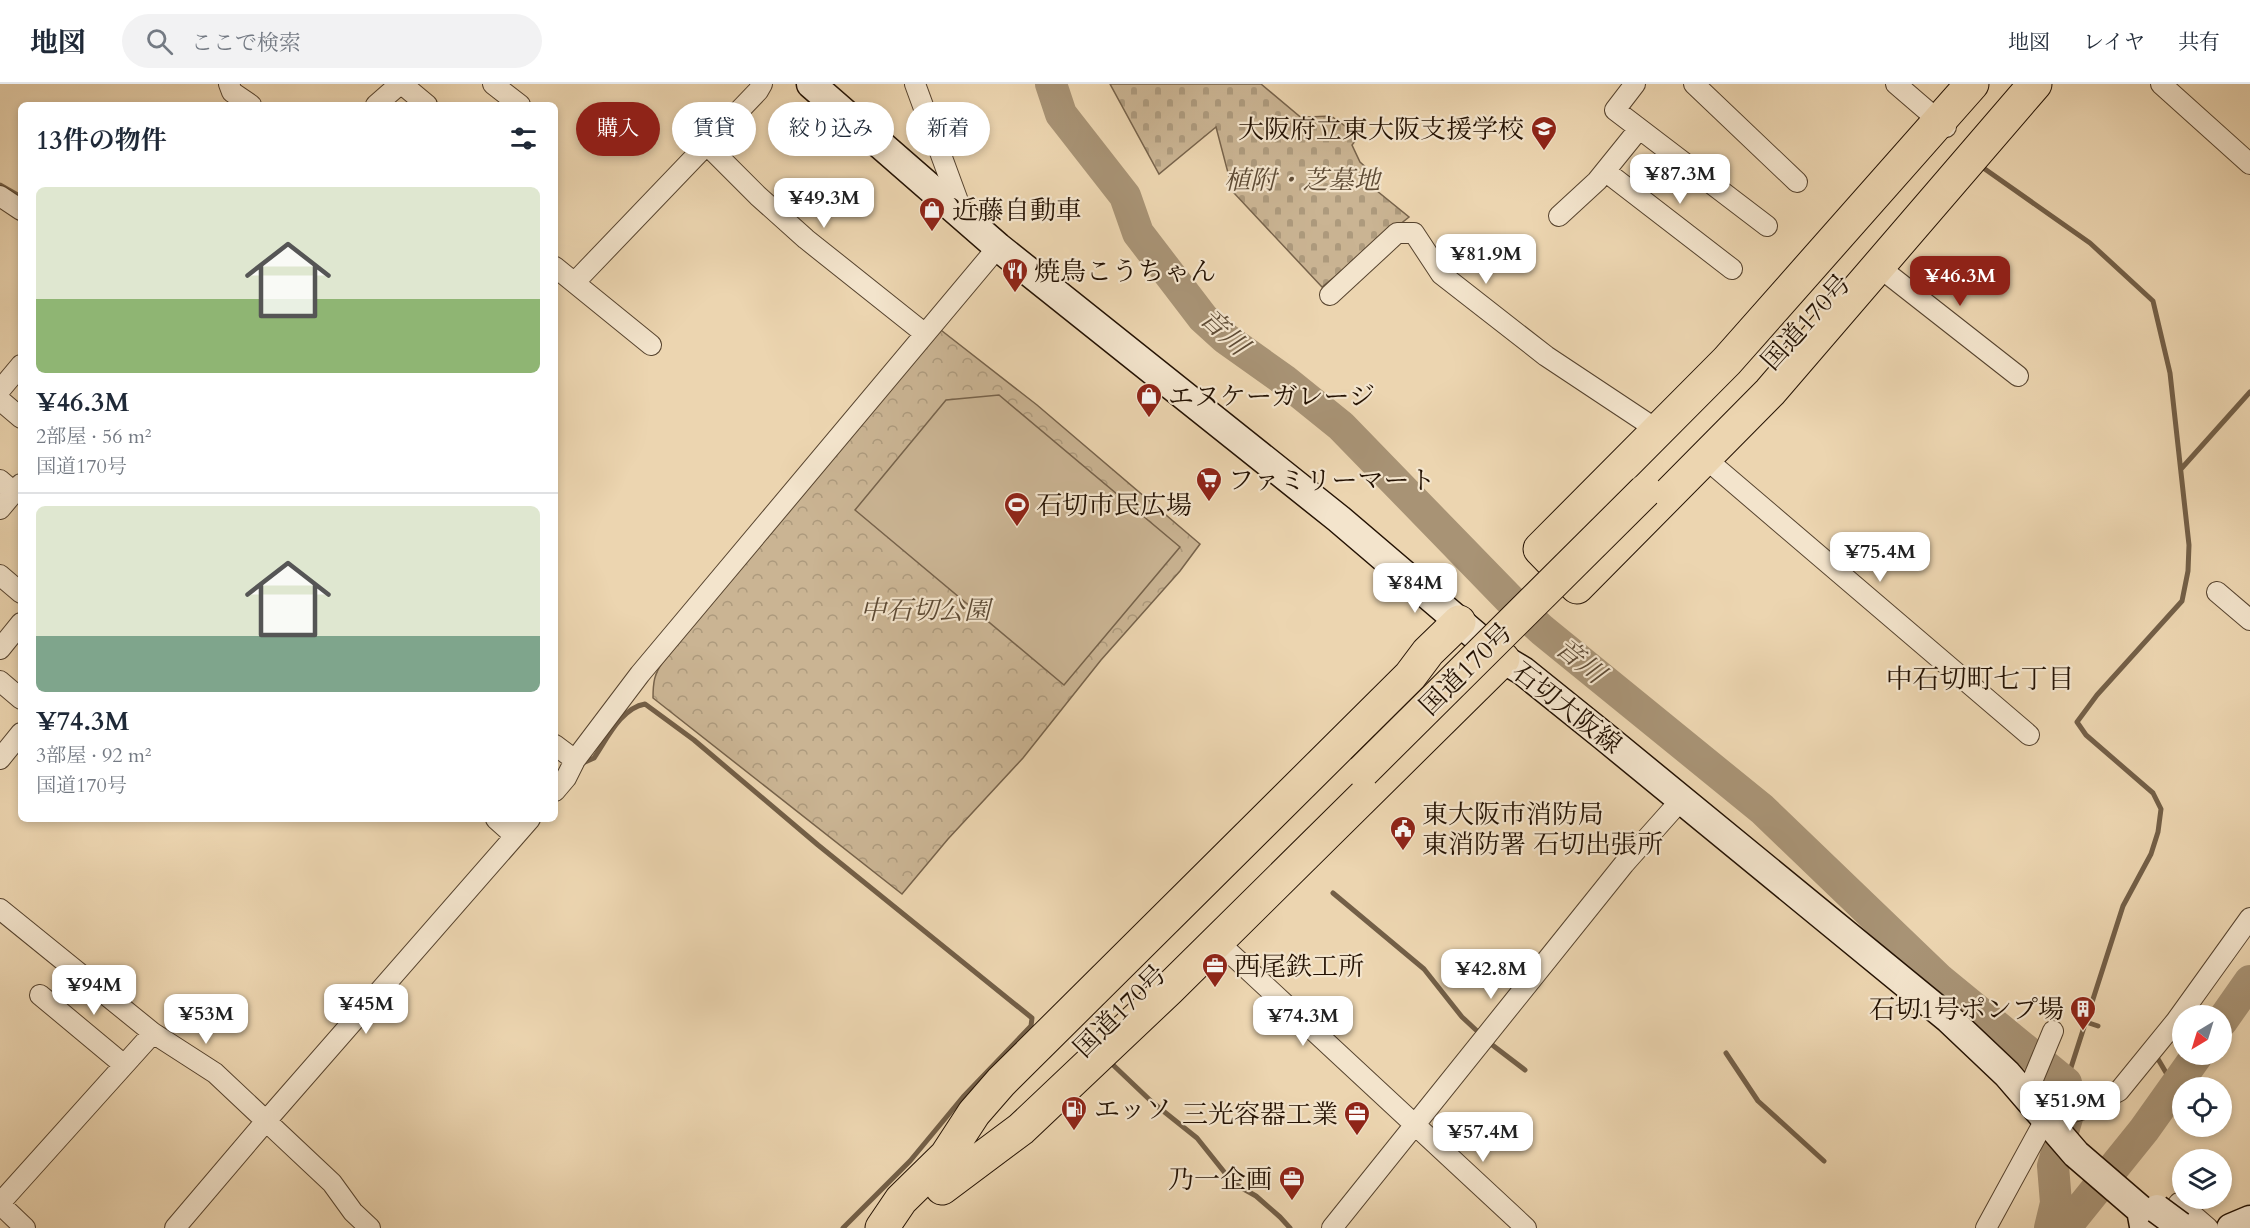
<!DOCTYPE html>
<html lang="ja">
<head>
<meta charset="utf-8">
<style>
	body { margin:0; font-family:Cardo,"Noto Serif JP",serif; background:#f2f2f3; color:#1f2937; height:100vh; display:flex; flex-direction:column; font-size:22px; white-space:nowrap }
	* { box-sizing:border-box; margin:0 }
	p { font-size:20px; color:#747a83 }
	.icon { flex:none; width:33px; height:33px; fill:none; stroke:currentColor; stroke-width:2; stroke-linecap:round; stroke-linejoin:round }
	.map { position:relative; flex:1; overflow:hidden }
	.side { position:absolute; left:18px; top:18px; width:540px; height:720px; display:flex; flex-direction:column; background:#fff; border-radius:9px; box-shadow:0 3px 9px #0003 }
	.side>* { flex:none }
	.hud { position:absolute; left:576px; top:18px; width:570px; height:54px; display:flex; gap:12px }
	.needle { width:39px; rotate:218deg }
	.buttons { position:absolute; left:2172px; top:921px; display:grid; gap:12px }
	.buttons a { display:grid; place-items:center; width:60px; height:60px; border-radius:50%; background:#fff; box-shadow:0 3px 9px #0003; font-size:30px }
	.price { position:absolute; translate:-50% -51px; padding:0 14px; border-radius:12px; background:#fff; color:#222; font-size:20px; line-height:39px; filter:drop-shadow(0 2px 3px #0008) }
	.price::after { content:''; position:absolute; left:50%; top:36px; width:18px; height:14px; margin-left:-9px; background:inherit; clip-path:polygon(0 0,100% 0,50% 100%) }
	.price.current { background:#8f2418; color:#fff }
	ul { padding:0; list-style:none }
	li { display:grid; align-content:center; gap:12px; height:318px; padding:0 18px }
	li+li { border-top:2px solid #e0e1e3 }
	li span { display:grid; place-items:center; height:186px; border-radius:9px; color:#555 }
	li>.icon { margin-inline-start:auto }
	span .icon { width:108px; height:108px; fill:#fffc; stroke-width:1 }
	li b { font-size:26px }
	h2 { display:flex; justify-content:space-between; align-items:center; height:72px; padding:0 18px; font-size:26px }
	.chip { padding:0 21px; border-radius:27px; background:#fff; box-shadow:0 3px 9px #0003; font-size:21px; line-height:54px }
	.chip.current { background:#8f2418; color:#fff }
	header { display:flex; align-items:center; gap:36px; box-sizing:border-box; height:84px; padding:0 30px; background:#fff; border-bottom:2px solid #e0e1e3 }
	header strong { font-size:28px }
	nav { display:flex; gap:33px; margin-inline-start:auto; font-size:21px }
	.search { width:420px; height:54px; background:#f2f2f3; display:flex; align-items:center; gap:15px; box-sizing:border-box; padding:0 21px; border-radius:33px; color:#747a83; font-size:22px }
	.map>svg:first-child { display:block }
	.cemetery { fill:url(#cemetery-stones); stroke:#77634b; stroke-width:1.5 }
	.park { fill:url(#park-crowns); stroke:#77634b; stroke-width:1.5 }
	.pitch { fill:#cab493; stroke:#77634b; stroke-width:1.5 }
	.lines { fill:none; stroke-linecap:round; stroke-linejoin:round }
	.stream { stroke:#735f47; stroke-width:5 }
	.river { stroke:#a89375; stroke-width:32 }
	.street-casing { stroke:#56432e; stroke-width:22 }
	.secondary-casing { stroke:#241203; stroke-width:31 }
	.highway-casing { stroke:#241203; stroke-width:35 }
	.street { stroke:#f3e4cc; stroke-width:20 }
	.secondary { stroke:#f3e4cc; stroke-width:28 }
	.highway { stroke:#ecd5b0; stroke-width:33 }
	.secondary-bridge-casing { stroke:#241203; stroke-width:31; stroke-linecap:butt }
	.highway-bridge-casing { stroke:#241203; stroke-width:35; stroke-linecap:butt }
	.secondary-bridge { stroke:#f3e4cc; stroke-width:28 }
	.highway-bridge { stroke:#ecd5b0; stroke-width:33 }
	.labels { text-anchor:middle; dominant-baseline:central; stroke-width:4.5; stroke-linejoin:round; paint-order:stroke }
	.poi-label { font-size:26px; fill:#241203; stroke:#f3e4cc; text-anchor:start }
	.park-label { font-size:26px; font-style:italic; fill:#5e4b35; stroke:#f3e4cc }
	.street-label { font-size:26px; fill:#241203; stroke:#f3e4cc }
	.water-label { font-size:27px; font-style:italic; fill:#5f4c36; stroke:#f3e4cc }
	.neighbourhood-label { font-size:27px; fill:#241203; stroke:#f3e4cc }
</style>
</head>
<body>
<header>
<strong>地図</strong>
<div class="search"><svg class="icon" aria-label="search" viewBox="0 0 24 24"><circle cx="10" cy="10" r="6"/><path d="M15 15l6 6"/></svg>ここで検索</div>
<nav><a>地図</a><a>レイヤ</a><a>共有</a></nav>
</header>
<div class="map">
<svg width="2250" height="1144" viewBox="0 0 2250 1144">
	<defs>
		<pattern id="cemetery-stones" width="16" height="16" patternUnits="userSpaceOnUse" patternTransform="scale(1.5)"><rect width="16" height="16" fill="#cab493"/><path d="M2 7V4a2 2 0 0 1 4 0v3zM10 15v-3a2 2 0 0 1 4 0v3z" fill="#ad9a7d"/></pattern>
		<pattern id="park-crowns" width="20" height="18" patternUnits="userSpaceOnUse" patternTransform="scale(1.5)"><rect width="20" height="18" fill="#cab493"/><path d="M2 6a3 3 0 1 1 6 0M12 15a3 3 0 1 1 6 0" fill="none" stroke="#ad9a7d"/></pattern>
	</defs>
	<rect width="100%" height="100%" fill="#ecd5b0"/>
	<filter id="stains"><feTurbulence type="fractalNoise" baseFrequency=".00333" numOctaves="4"/><feColorMatrix values="0 0 0 0 .2 0 0 0 0 .09 0 0 0 0 .02 0 0 0 .5 -.17"/></filter>
	<radialGradient id="worn" r=".72"><stop offset=".6" stop-color="#630" stop-opacity="0"/><stop offset="1" stop-color="#630" stop-opacity=".3"/></radialGradient>
	<path class="cemetery" d="M1110,0H1261L1304,36L1308,33L1331,32L1359,52L1352,61L1360,78L1370,87L1366,98L1409,133L1322,203L1233,108L1216,43L1159,90Z"/>
	<path class="park" d="M937,243L1037,321L1200,460L1180,487L1101,576L1023,674L948,755L902,810L653,614C653,599 654,589 664,577Z"/>
	<path class="pitch" d="M999,311L1180,463L1064,601L855,426L946,316Z"/>
	<g class="lines">
		<path class="stream" d="M1982,83L2090,159L2153,217L2170,289L2189,461L2188,487L2182,517L2097,611L2077,638L2086,651L2153,709L2161,725L2158,748L2151,770L2123,822L2066,999
			M0,101L21,113
			M2181,385L2250,308
			M585,678L594,674C607,655 621,624 645,620L694,656L818,761L1032,934L1031,942L963,1013L910,1077L843,1144
			M1333,809L1424,885L1462,933L1476,946
			M2086,938L2098,942
			M1491,960L1525,986
			M1726,969L1758,1017L1824,1077
			M2158,975L2168,992L2171,1007
			M1111,979L1152,1018L1197,1054L1233,1099L1256,1112L1280,1133L1290,1144
			M2052,989L2054,1003"/>
		<path class="river" d="M1051,0L1061,30L1125,112L1138,149L1203,234L1225,254L1284,296L1341,342L1515,521L1542,546L1762,725L1940,896L2066,999L2071,1020L2053,1082L2056,1119L2050,1144
			M2222,937L2250,897
			M2065,1144L2144,1046L2198,970"/>
		<defs>
			<path id="street" d="M229,0L232,8L251,21
				M402,0L427,21
				M493,0L520,21
				M915,0L962,128
				M1635,0L1615,26L1767,142
				M1694,0L1797,98
				M1896,0L1946,43
				M2161,0L2250,80
				M376,21L400,0
				M707,61L758,112L806,155L924,249
				M1605,87L1732,185
				M0,112L21,126
				M1559,132L1597,97L1639,45
				M555,183L651,261
				M1879,183L2018,292
				M575,198L758,7L762,0
				M1330,211L1397,149H1414L1441,190L1546,272L1659,347
				M0,306L21,281
				M0,316L21,334
				M1706,375L2029,651
				M0,396L14,408
				M0,425L21,400
				M0,491L21,509
				M2217,508L2250,536
				M0,565L21,539
				M0,597L21,615
				M555,661L575,676
				M0,675L21,649
				M555,707L566,694L575,676L640,590L998,163
				M496,735L515,752
				M0,825L153,949L215,989L332,1099L353,1128L370,1144
				M1217,857L1526,1144
				M40,911L124,981
				M2026,1012L2053,947
				M0,1116L3,1123L25,1144
				M1,1118L153,949
				M2161,1142L2179,1119L2208,1144
				M175,1144L266,1037L530,735
				M1332,1144L1624,780L1681,716
				M1986,1144L2045,1036L2084,1025L2119,1007L2176,937L2250,834"/>
			<path id="secondary" d="M811,0L998,163L1339,435L1503,575L1523,587L1605,653L1949,935L2007,990L2076,1070L2141,1126L2144,1142L2146,1144
				M2231,1144L2250,1136"/>
			<path id="highway" d="M1972,0L1727,277L1540,465L1577,503L1770,308L2035,0
				M946,1072L974,1029L1001,998L1410,592L1428,568L1459,538
				M942,1104L1021,1045L1169,905L1503,575
				M882,1144L901,1116L953,1065"/>
		</defs>
		<use href="#street" class="street-casing"/>
		<use href="#secondary" class="secondary-casing"/>
		<use href="#highway" class="highway-casing"/>
		<use href="#street" class="street"/>
		<use href="#secondary" class="secondary"/>
		<use href="#highway" class="highway"/>
		<defs>
			<path id="secondary-bridge" d="M2157,1125L2180,1142"/>
			<path id="highway-bridge" d="M1363,687L1645,407"/>
		</defs>
		<use href="#secondary-bridge" class="secondary-bridge-casing"/>
		<use href="#highway-bridge" class="highway-bridge-casing"/>
		<use href="#secondary-bridge" class="secondary-bridge"/>
		<use href="#highway-bridge" class="highway-bridge"/>
	</g>
	<defs>
		<symbol id="school-pin" viewBox="-11 -11 22 30"><path d="M0 17L-7.5 6A9.5 9.5 0 1 1 7.5 6Z" fill="#8f2418" stroke="#f3e4cc"/><path d="M0-5L7-2L0 1L-7-2ZM-4 1L0 2.5L4 1V4Q0 6-4 4Z" fill="#fff"/></symbol>
		<symbol id="shop-pin" viewBox="-11 -11 22 30"><path d="M0 17L-7.5 6A9.5 9.5 0 1 1 7.5 6Z" fill="#8f2418" stroke="#f3e4cc"/><path d="M-5-2.5h2.3a2.7 3.5 0 0 1 5.4 0H5L5.5 6h-11ZM-1.5-2.5h3a1.5 2.3 0 0 0-3 0Z" fill="#fff"/></symbol>
		<symbol id="restaurant-pin" viewBox="-11 -11 22 30"><path d="M0 17L-7.5 6A9.5 9.5 0 1 1 7.5 6Z" fill="#8f2418" stroke="#f3e4cc"/><path d="M-5-6h1v4h1v-4h1v4h1v-4h1v5L-1.5 .5V6h-2V.5L-5-1ZM5-6V6H3V1.5H1.5Q1.5-4 5-6Z" fill="#fff"/></symbol>
		<symbol id="supermarket-pin" viewBox="-11 -11 22 30"><path d="M0 17L-7.5 6A9.5 9.5 0 1 1 7.5 6Z" fill="#8f2418" stroke="#f3e4cc"/><path d="M-6-5.5h2.5l.6 2H6L4.5 2H-2.5L-4.4-4H-6ZM-1.5 3.2a1.3 1.3 0 1 0 .1 0ZM3 3.2a1.3 1.3 0 1 0 .1 0Z" fill="#fff"/></symbol>
		<symbol id="stadium-pin" viewBox="-11 -11 22 30"><path d="M0 17L-7.5 6A9.5 9.5 0 1 1 7.5 6Z" fill="#8f2418" stroke="#f3e4cc"/><path d="M0-5a6.5 5 0 1 0 0 10a6.5 5 0 1 0 0-10ZM-3.5-1.8h7v3.6h-7Z" fill="#fff"/></symbol>
		<symbol id="civic-pin" viewBox="-11 -11 22 30"><path d="M0 17L-7.5 6A9.5 9.5 0 1 1 7.5 6Z" fill="#8f2418" stroke="#f3e4cc"/><path d="M-.6-6.5H3V-4.5H.6V-3L4-1V1h2V6H-6V1h2V-1L-.6-3ZM-1.2 2.5V6h2.4V2.5Z" fill="#fff"/></symbol>
		<symbol id="office-pin" viewBox="-11 -11 22 30"><path d="M0 17L-7.5 6A9.5 9.5 0 1 1 7.5 6Z" fill="#8f2418" stroke="#f3e4cc"/><path d="M-6-3h4V-5.5h4V-3h4V5H-6ZM-1-4.5V-3h2v-1.5ZM-6 0V1H6V0Z" fill="#fff"/></symbol>
		<symbol id="building-pin" viewBox="-11 -11 22 30"><path d="M0 17L-7.5 6A9.5 9.5 0 1 1 7.5 6Z" fill="#8f2418" stroke="#f3e4cc"/><path d="M-4-6H4V6H1V3H-1V6H-4ZM-2.5-4.3h1.7v1.8h-1.7ZM.8-4.3h1.7v1.8H.8ZM-2.5-1h1.7V.8h-1.7ZM.8-1h1.7V.8H.8Z" fill="#fff"/></symbol>
		<symbol id="fuel-pin" viewBox="-11 -11 22 30"><path d="M0 17L-7.5 6A9.5 9.5 0 1 1 7.5 6Z" fill="#8f2418" stroke="#f3e4cc"/><path d="M-5.5-6h7V0h2V4h1.3V-2.5L3-4.5l.8-.8L6-3V5H2.5V1h-1V6h-7ZM-4.2-4.7v3.2H.2V-4.7Z" fill="#fff"/></symbol>
	</defs>
	<g fill-rule="evenodd">
		<use href="#school-pin" x="1529" y="30" width="30" height="40"/>
		<use href="#shop-pin" x="917" y="111" width="30" height="40"/>
		<use href="#restaurant-pin" x="1000" y="172" width="30" height="40"/>
		<use href="#shop-pin" x="1134" y="297" width="30" height="40"/>
		<use href="#supermarket-pin" x="1194" y="381" width="30" height="40"/>
		<use href="#stadium-pin" x="1002" y="406" width="30" height="40"/>
		<use href="#civic-pin" x="1388" y="730" width="30" height="40"/>
		<use href="#office-pin" x="1200" y="867" width="30" height="40"/>
		<use href="#building-pin" x="2068" y="910" width="30" height="40"/>
		<use href="#fuel-pin" x="1059" y="1010" width="30" height="40"/>
		<use href="#office-pin" x="1342" y="1015" width="30" height="40"/>
		<use href="#office-pin" x="1277" y="1080" width="30" height="40"/>
	</g>
	<g class="labels">
		<g class="poi-label">
			<text x="1524" y="45" text-anchor="end">大阪府立東大阪支援学校</text>
			<text x="952" y="126">近藤自動車</text>
			<text x="1034" y="187">焼鳥こうちゃん</text>
			<text x="1168" y="312">エヌケーガレージ</text>
			<text x="1228" y="396">ファミリーマート</text>
			<text x="1036" y="421">石切市民広場</text>
			<text x="1422" y="730">東大阪市消防局<tspan x="1422" dy="30">東消防署 石切出張所</tspan></text>
			<text x="1234" y="882">西尾鉄工所</text>
			<text x="2064" y="925" text-anchor="end">石切1号ポンプ場</text>
			<text x="1094" y="1025">エッソ</text>
			<text x="1338" y="1030" text-anchor="end">三光容器工業</text>
			<text x="1272" y="1095" text-anchor="end">乃一企画</text>
		</g>
		<g class="park-label">
			<text x="1302" y="96">植附・芝墓地</text>
			<text x="925" y="526">中石切公園</text>
		</g>
		<g class="street-label">
			<text transform="translate(1806 238) rotate(-48)">国道170号</text>
			<text transform="translate(1466 585) rotate(-45)">国道170号</text>
			<text transform="translate(1567 624) rotate(38)">石切大阪線</text>
			<text transform="translate(1120 927) rotate(-45)">国道170号</text>
		</g>
		<g class="water-label">
			<text transform="translate(1224 248) rotate(43)">音川</text>
			<text transform="translate(1580 577) rotate(39)">音川</text>
		</g>
		<g class="neighbourhood-label">
			<text x="1980" y="595">中石切町七丁目</text>
		</g>
	</g>
	<rect width="100%" height="100%" filter="url(#stains)"/>
	<rect width="100%" height="100%" fill="url(#worn)"/>
</svg>
<div class="buttons">
<a><svg class="needle" viewBox="-14 -14 28 28"><path d="M0-13l5 13h-10z" fill="#e53935"/><path d="M0 13l5-13h-10z" fill="#747a83"/></svg></a>
<a><svg class="icon" aria-label="locate" viewBox="0 0 24 24"><circle cx="12" cy="12" r="6"/><path d="M12 2v4M12 18v4M2 12h4M18 12h4"/></svg></a>
<a><svg class="icon" aria-label="layers" viewBox="0 0 24 24"><path d="M12 4l9 5-9 5-9-5zM3 14l9 5 9-5"/></svg></a>
</div>
<b class="price" style="left:1680px;top:121px">¥87.3M</b>
<b class="price" style="left:824px;top:145px">¥49.3M</b>
<b class="price" style="left:1486px;top:201px">¥81.9M</b>
<b class="price current" style="left:1960px;top:223px">¥46.3M</b>
<b class="price" style="left:1880px;top:499px">¥75.4M</b>
<b class="price" style="left:1415px;top:530px">¥84M</b>
<b class="price" style="left:1491px;top:916px">¥42.8M</b>
<b class="price" style="left:94px;top:932px">¥94M</b>
<b class="price" style="left:366px;top:951px">¥45M</b>
<b class="price" style="left:206px;top:961px">¥53M</b>
<b class="price" style="left:1303px;top:963px">¥74.3M</b>
<b class="price" style="left:2070px;top:1048px">¥51.9M</b>
<b class="price" style="left:1483px;top:1079px">¥57.4M</b>
<div class="hud">
<a class="chip current">購入</a>
<a class="chip">賃貸</a>
<a class="chip">絞り込み</a>
<a class="chip">新着</a>
</div>
<section class="side">
<h2>13件の物件<svg class="icon" aria-label="filters" viewBox="0 0 24 24"><path d="M4 7h16M4 17h16"/><circle cx="9" cy="7" r="2"/><circle cx="15" cy="17" r="2"/></svg></h2>
<ul>
<li><span style="background:linear-gradient(#dfe7d0 60%,#8fb573 0)"><svg class="icon" aria-label="home" viewBox="0 0 24 24"><path d="M3 11l9-7 9 7M6 9v11h12V9"/></svg></span><div><b>¥46.3M</b><p>2部屋 · 56 m²</p><p>国道170号</p></div></li>
<li><span style="background:linear-gradient(#dfe7d0 70%,#7fa58c 0)"><svg class="icon" aria-label="home" viewBox="0 0 24 24"><path d="M3 11l9-7 9 7M6 9v11h12V9"/></svg></span><div><b>¥74.3M</b><p>3部屋 · 92 m²</p><p>国道170号</p></div></li>
</ul>
</section>
</div>
</body>
</html>
